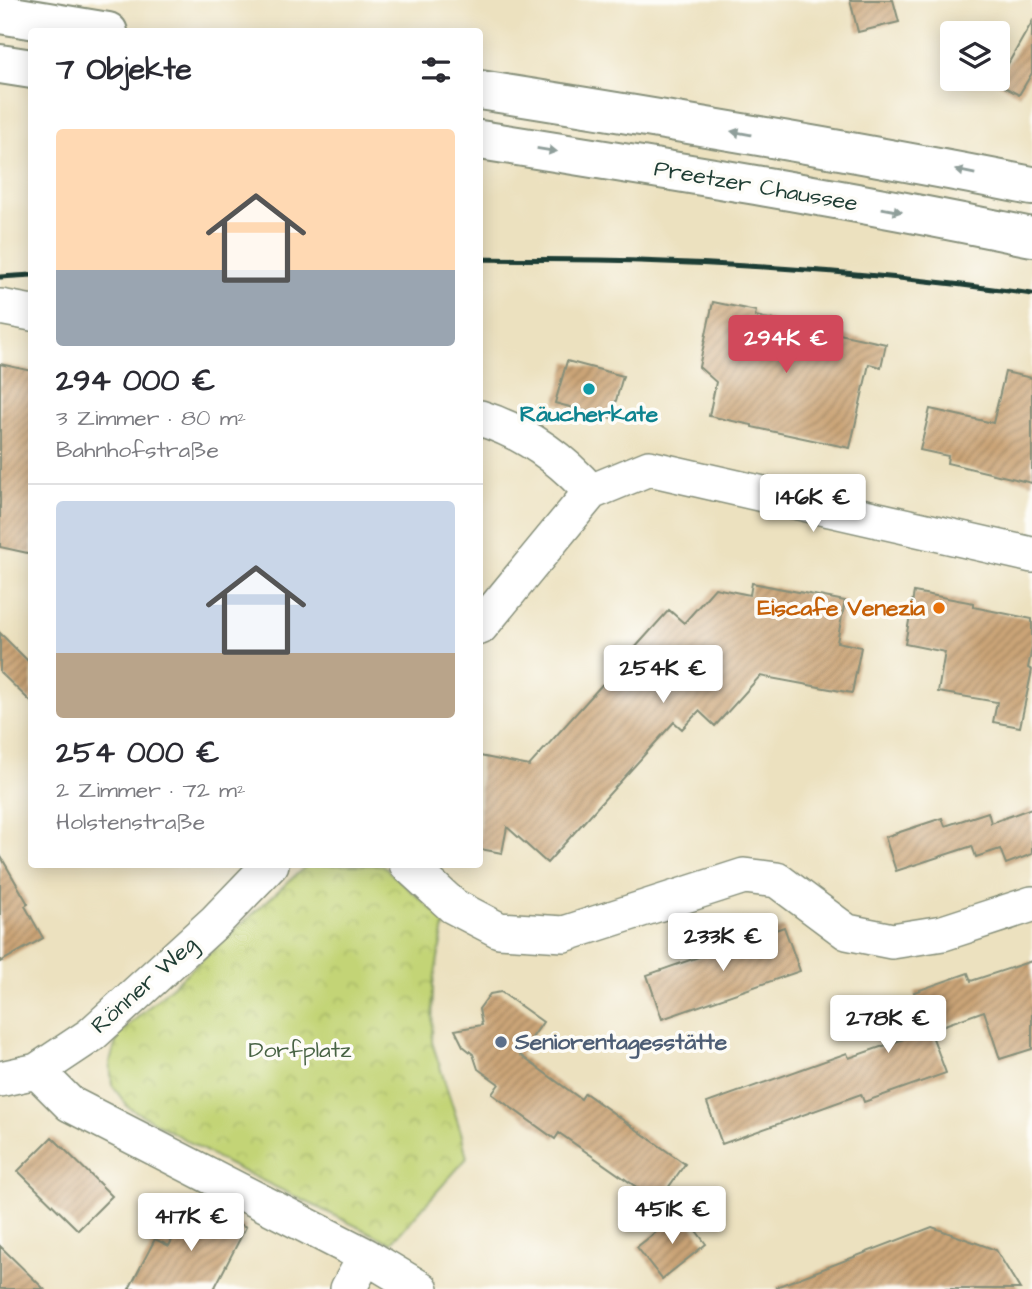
<!DOCTYPE html>
<html lang="de">
<head>
<meta charset="utf-8">
<style>
	body { margin:0; font-family:"Architects Daughter",sans-serif; background:#f2f2f3; color:#2b2b33; height:100vh; display:flex; flex-direction:column; font-size:26px; white-space:nowrap }
	* { box-sizing:border-box; margin:0 }
	p { font-size:23px; color:#7c7c81 }
	.icon { flex:none; width:38px; height:38px; fill:none; stroke:currentColor; stroke-width:2; stroke-linecap:round; stroke-linejoin:round }
	.map { position:relative; flex:1; overflow:hidden }
	.sheet { position:absolute; left:28px; top:28px; width:455px; height:840px; display:flex; flex-direction:column; background:#fff; border-radius:7px; box-shadow:0 4px 18px #0003 }
	.sheet>* { flex:none }
	.tools { position:absolute; left:940px; top:21px; display:grid; gap:14px }
	.tools a { display:grid; place-items:center; width:70px; height:70px; border-radius:7px; background:#fff; box-shadow:0 4px 18px #0003; font-size:35px }
	.price { position:absolute; translate:-50% -60px; padding:0 16px; border-radius:7px; background:#fff; color:#222; font-size:23px; line-height:46px; filter:drop-shadow(0 2px 4px #0008) }
	.price::after { content:''; position:absolute; left:50%; top:42px; width:21px; height:16px; margin-left:-10px; background:inherit; clip-path:polygon(0 0,100% 0,50% 100%) }
	.price.on { background:#d1495b; color:#fff }
	ul { padding:0; list-style:none }
	li { display:grid; align-content:center; gap:14px; height:371px; padding:0 28px }
	li+li { border-top:2px solid #e1e1e2 }
	li span { display:grid; place-items:center; height:217px; border-radius:7px; color:#555 }
	li>.icon { margin-inline-start:auto }
	span .icon { width:126px; height:126px; fill:#fffc; stroke-width:1 }
	li b { font-size:30px }
	h2 { display:flex; justify-content:space-between; align-items:center; height:84px; padding:0 28px; font-size:30px }
	.map>svg:first-child { display:block }
	.park { fill:url(#park-crowns); stroke:#718855; stroke-width:2 }
	.building { fill:url(#building-hatch) }
	.lines { fill:none; stroke-linecap:round; stroke-linejoin:round }
	.minor-casing { stroke:#868f7a; stroke-width:38 }
	.highway-casing { stroke:#868f7a; stroke-width:42 }
	.minor { stroke:#fff; stroke-width:35 }
	.highway { stroke:#fff; stroke-width:38 }
	.rail { stroke:#1f3d34; stroke-width:5 }
	.oneway { fill:#8f9e9a }
	.culture-dot { fill:#0f9aa8; stroke:#fdfcf7; stroke-width:2.5 }
	.food-dot { fill:#e8710a; stroke:#fdfcf7; stroke-width:2.5 }
	.service-dot { fill:#5c6f8a; stroke:#fdfcf7; stroke-width:2.5 }
	.labels { text-anchor:middle; dominant-baseline:central; stroke-width:7; stroke-linejoin:round; paint-order:stroke }
	.street-label { font-size:23px; fill:#1f3d34; stroke:#fdfcf7 }
	.culture-label { font-size:23px; font-weight:bold; fill:#0d838f; stroke:#fdfcf7 }
	.food-label { font-size:23px; font-weight:bold; fill:#c56008; stroke:#fdfcf7; text-anchor:end }
	.service-label { font-size:23px; font-weight:bold; fill:#4e5e75; stroke:#fdfcf7; text-anchor:start }
	.park-label { font-size:23px; fill:#486344; stroke:#fdfcf7 }
</style>
</head>
<body>
<div class="map">
<svg width="1032" height="1289" viewBox="0 0 1032 1289">
	<defs>
		<pattern id="park-crowns" width="20" height="18" patternUnits="userSpaceOnUse" patternTransform="scale(1.75)"><rect width="20" height="18" fill="#c3d476"/><path d="M2 6a3 3 0 1 1 6 0M12 15a3 3 0 1 1 6 0" fill="none" stroke="#a7b767"/></pattern>
		<pattern id="building-hatch" width="6" height="6" patternUnits="userSpaceOnUse" patternTransform="scale(1.75)"><rect width="6" height="6" fill="#cba477"/><path d="M-1 1l2-2M0 6l6-6M5 7l2-2" fill="none" stroke="#a48762"/></pattern>
	</defs>
	<rect width="100%" height="100%" fill="#fdfcf7"/>
	<filter id="ink" filterUnits="userSpaceOnUse"><feTurbulence type="fractalNoise" baseFrequency=".0143" numOctaves="2"/><feDisplacementMap in="SourceGraphic" scale="14" xChannelSelector="R" yChannelSelector="G"/><feConvolveMatrix kernelMatrix="1 2 1 2 8 2 1 2 1" color-interpolation-filters="sRGB"/></filter>
	<filter id="wash" filterUnits="userSpaceOnUse"><feTurbulence type="fractalNoise" baseFrequency=".00686" numOctaves="4" result="noise"/><feDisplacementMap in="SourceGraphic" scale="28" xChannelSelector="R" yChannelSelector="G"/><feGaussianBlur stdDeviation="1.57" result="paint"/><feColorMatrix in="noise" values="0 0 0 0 0 0 0 0 0 0 0 0 0 0 0 0 0 1.4 0 .05"/><feComposite in="paint" operator="in"/></filter>
	<g filter="url(#wash)">
		<rect width="100%" height="100%" fill="#ece1bf"/>
		<path class="park" d="M307,865H382L445,921L433,985L432,1042L461,1132L467,1158L391,1243L228,1164L128,1107L112,1085L110,1062L118,1035Z"/>
		<g id="blocks">
			<path class="building" d="M850,0H893L899,22L858,32Z
				M1032,22V73L1019,95L997,83Z
				M713,302L756,311L755,316L886,344L881,367L869,364L850,448L752,427V425L709,416L716,382L699,367Z
				M567,361L623,376L611,418L555,403Z
				M0,364L32,371V554L0,547Z
				M1005,372L1032,378V483L947,463L948,456L920,450L930,409L993,423Z
				M752,583L845,601L837,642L861,647L852,693L760,676L715,726L699,711L682,729L674,722L547,863L507,827L502,853L480,849V756L529,766L669,610L684,623L715,588L750,595Z
				M914,592L974,603L973,607L1032,619V648L1028,668L1032,670L1020,727L993,722L997,702L938,692L945,652L905,644Z
				M0,633L32,665V703L0,672Z
				M1032,808V854L1006,864L1000,849L976,857L972,846L896,871L885,837L942,818L945,826L988,812L991,823Z
				M0,855L28,904L25,906L43,938L0,962Z
				M784,927L800,971L662,1019L647,975Z
				M1032,961V1049L1000,1059L984,1011L930,1030L946,1073L864,1102L861,1094L722,1144L707,1103L847,1053L849,1058L927,1031L914,992L968,973L971,981Z
				M501,992L543,1022L520,1055L581,1099L585,1093L685,1164L658,1202L559,1133L555,1139L492,1094L499,1084L478,1069L473,1054L463,1046L455,1030L482,1025L479,1009L490,994Z
				M52,1137L112,1196L78,1230L18,1171Z
				M192,1200L246,1227L214,1289H129L155,1239L169,1246Z
				M682,1212L706,1244L662,1279L637,1247Z
				M932,1227L996,1250L1020,1289H777L776,1287Z
				M0,1246L44,1289H0Z"/>
		</g>
	</g>
	<g filter="url(#ink)">
		<use href="#blocks" fill-opacity="0" stroke="#868f7a" stroke-width="2"/>
		<g class="lines">
			<defs>
				<path id="minor" d="M0,307L32,313
					M480,418C525,432 560,457 591,492
					M480,627L591,492L649,468L1032,555
					M407,864L453,906L499,930L564,934L744,876L777,880L847,932L892,941L943,933L1032,904
					M37,1071L70,1104L366,1256L421,1289
					M0,1079L37,1071L91,1035L216,921L271,864
					M348,1289L366,1256"/>
				<path id="highway" d="M0,14L108,32
					M0,64L32,69
					M480,90C664,119 849,150 1032,186
					M480,140C664,169 849,199 1032,237"/>
			</defs>
			<use href="#minor" class="minor-casing"/>
			<use href="#highway" class="highway-casing"/>
			<use href="#minor" class="minor"/>
			<use href="#highway" class="highway"/>
			<path class="rail" d="M480,259C533,260 586,259 639,261C771,265 902,276 1032,294
				M0,277L32,275"/>
		</g>
		<defs><path id="oneway-solid" d="M-6-.8H1V-3.2L6.5 0L1 3.2V.8H-6Z" transform="scale(1.75)"/></defs>
		<g class="oneway">
			<use href="#oneway-solid" transform="translate(741 133) rotate(-170)"/>
			<use href="#oneway-solid" transform="translate(547 150) rotate(9)"/>
			<use href="#oneway-solid" transform="translate(965 172) rotate(-169)"/>
			<use href="#oneway-solid" transform="translate(892 210) rotate(10)"/>
		</g>
	</g>
	<circle class="culture-dot" cx="589" cy="389" r="7"/>
	<circle class="food-dot" cx="939" cy="608" r="7"/>
	<circle class="service-dot" cx="501" cy="1042" r="7"/>
	<g class="labels">
		<g class="street-label">
			<text transform="translate(756 186) rotate(10)">Preetzer Chaussee</text>
			<text transform="translate(144 985) rotate(-42)">Rönner Weg</text>
		</g>
		<g class="culture-label">
			<text x="589" y="414">Räucherkate</text>
		</g>
		<g class="food-label">
			<text x="925" y="608">Eiscafe Venezia</text>
		</g>
		<g class="service-label">
			<text x="515" y="1042">Seniorentagesstätte</text>
		</g>
		<g class="park-label">
			<text x="300" y="1050">Dorfplatz</text>
		</g>
	</g>
</svg>
<div class="tools">
<a><svg class="icon" aria-label="layers" viewBox="0 0 24 24"><path d="M12 4l9 5-9 5-9-5zM3 14l9 5 9-5"/></svg></a>
</div>
<b class="price on" style="left:786px;top:375px">294K €</b>
<b class="price" style="left:813px;top:534px">146K €</b>
<b class="price" style="left:663px;top:705px">254K €</b>
<b class="price" style="left:723px;top:973px">233K €</b>
<b class="price" style="left:888px;top:1055px">278K €</b>
<b class="price" style="left:672px;top:1246px">451K €</b>
<b class="price" style="left:191px;top:1253px">417K €</b>
<section class="sheet">
<h2>7 Objekte<svg class="icon" aria-label="filters" viewBox="0 0 24 24"><path d="M4 7h16M4 17h16"/><circle cx="9" cy="7" r="2"/><circle cx="15" cy="17" r="2"/></svg></h2>
<ul>
<li><span style="background:linear-gradient(#ffd9b3 65%,#9aa5b1 0)"><svg class="icon" aria-label="home" viewBox="0 0 24 24"><path d="M3 11l9-7 9 7M6 9v11h12V9"/></svg></span><div><b>294 000 €</b><p>3 Zimmer · 80 m²</p><p>Bahnhofstraße</p></div></li>
<li><span style="background:linear-gradient(#c9d6e8 70%,#b9a48a 0)"><svg class="icon" aria-label="home" viewBox="0 0 24 24"><path d="M3 11l9-7 9 7M6 9v11h12V9"/></svg></span><div><b>254 000 €</b><p>2 Zimmer · 72 m²</p><p>Holstenstraße</p></div></li>
</ul>
</section>
</div>
</body>
</html>
